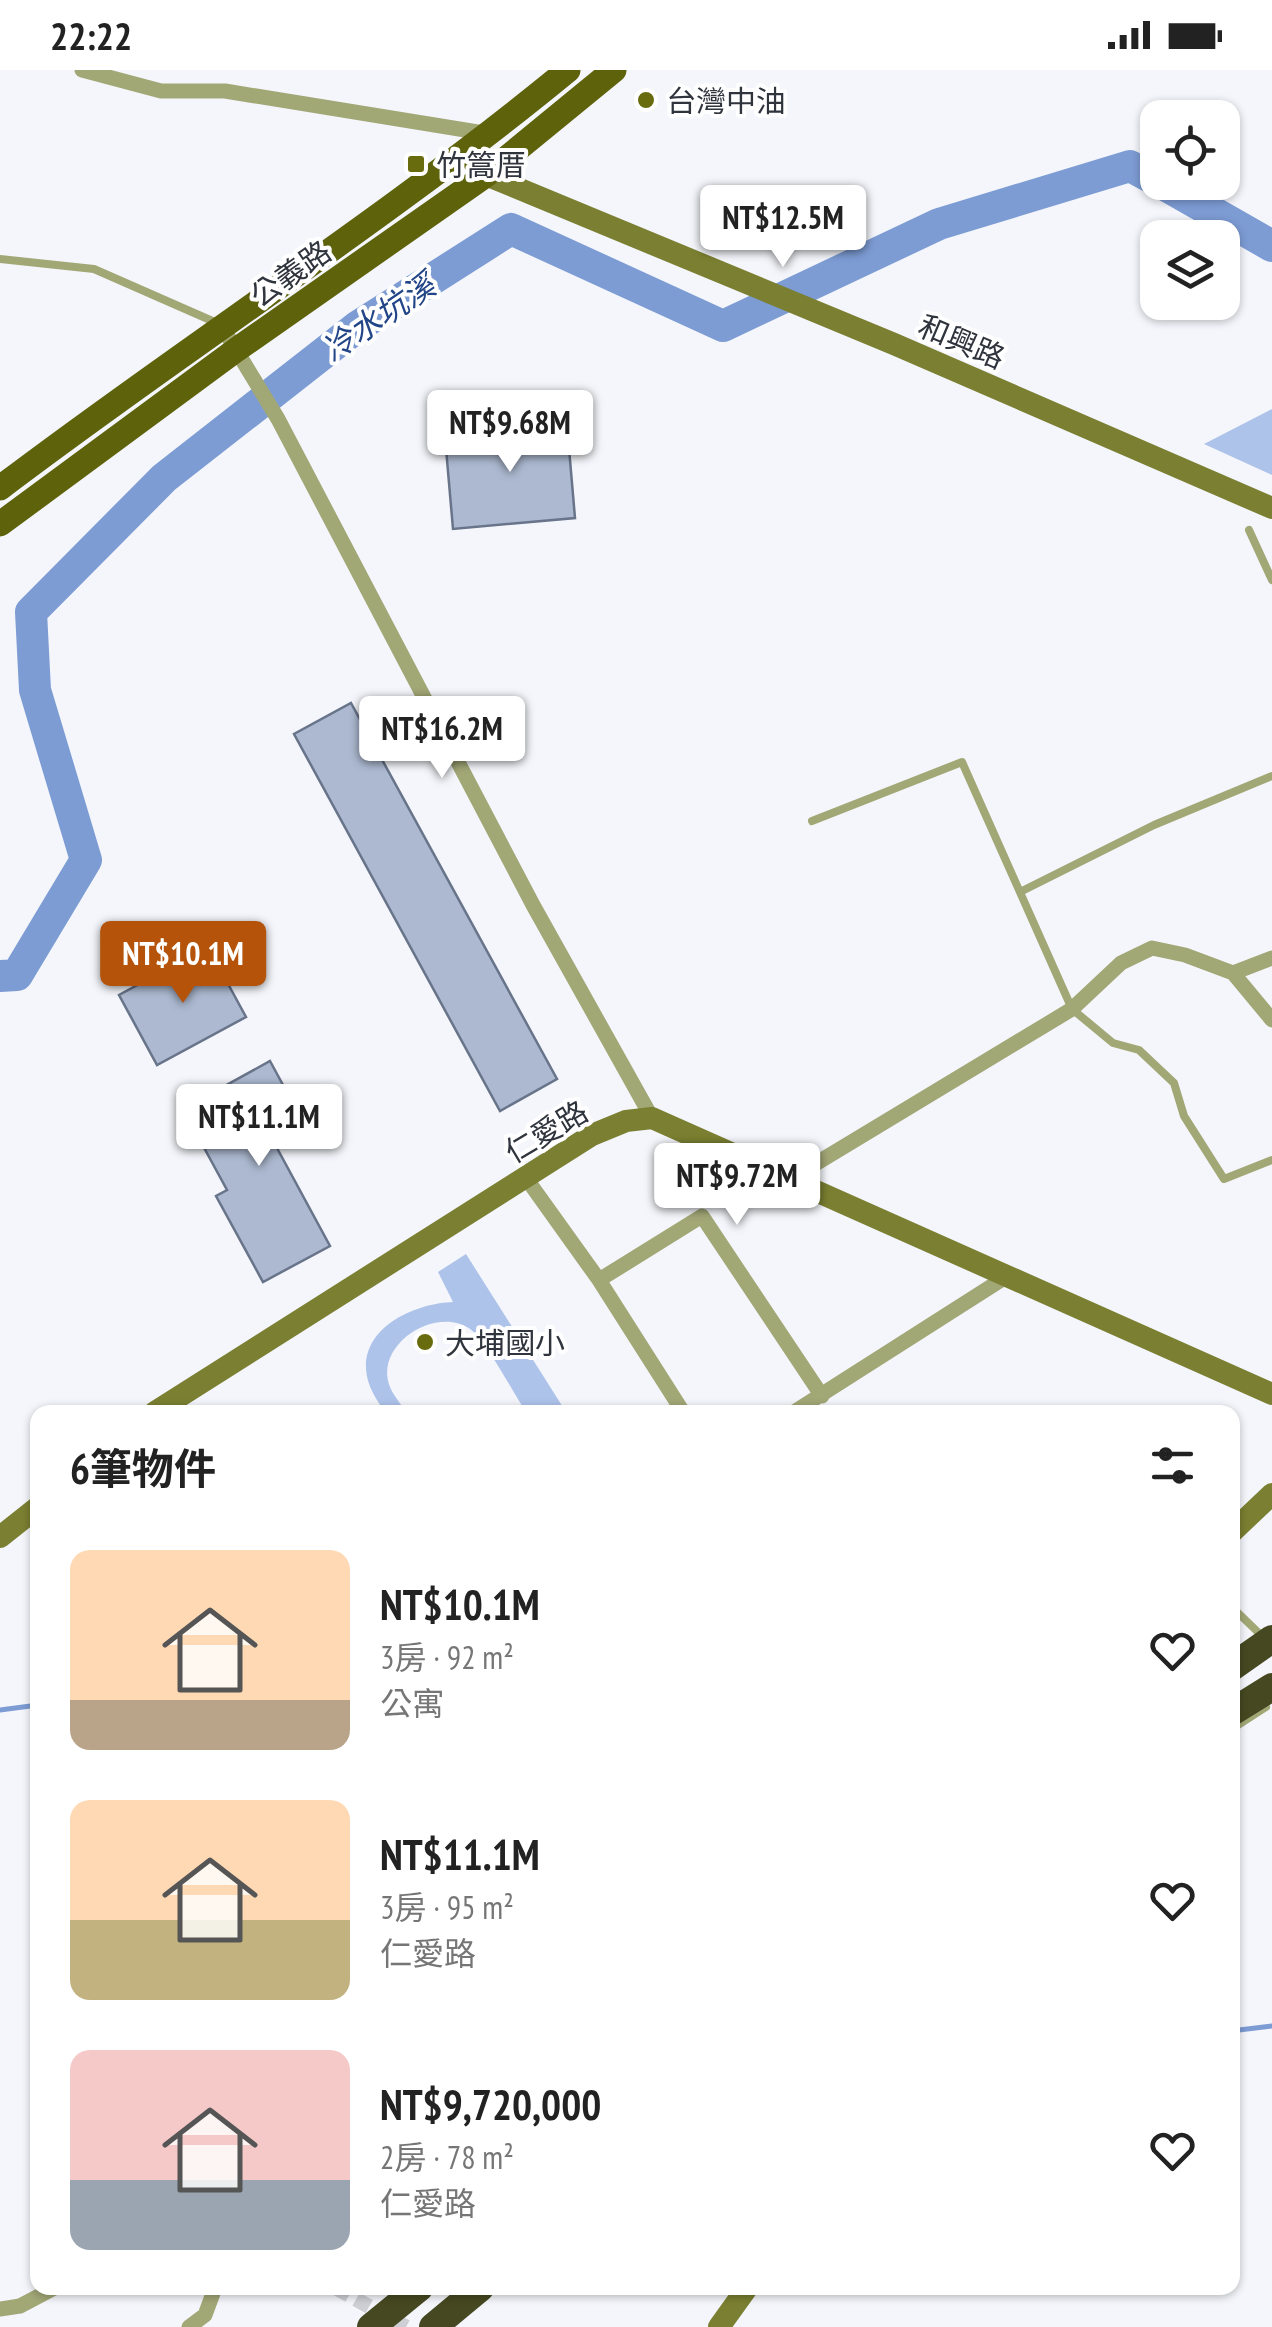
<!DOCTYPE html>
<html lang="zh-TW">
<head>
<meta charset="utf-8">
<style>
	body { margin:0; font-family:"PT Sans Narrow","Noto Sans TC",sans-serif; background:#f2f2f2; color:#222; height:100vh; display:flex; flex-direction:column; font-size:38px; white-space:nowrap }
	* { box-sizing:border-box; margin:0 }
	p { font-size:32px; color:#767676 }
	.icon { flex:none; width:55px; height:55px; fill:none; stroke:currentColor; stroke-width:2; stroke-linecap:round; stroke-linejoin:round }
	.map { position:relative; flex:1; overflow:hidden }
	.panel { position:absolute; left:30px; top:1335px; width:1210px; height:890px; display:flex; flex-direction:column; background:#fff; border-radius:20px; box-shadow:0 2px 8px #0004 }
	.panel>* { flex:none }
	.buttons { position:absolute; left:1140px; top:30px; display:grid; gap:20px }
	.buttons a { display:grid; place-items:center; width:100px; height:100px; border-radius:20px; background:#fff; box-shadow:0 2px 8px #0004; font-size:50px }
	.price { position:absolute; translate:-50% -85px; padding:0 22px; border-radius:10px; background:#fff; color:#222; font-size:32px; line-height:65px; filter:drop-shadow(0 2px 5px #0008) }
	.price::after { content:''; position:absolute; left:50%; top:60px; width:30px; height:22px; margin-left:-15px; background:inherit; clip-path:polygon(0 0,100% 0,50% 100%) }
	.price.selected { background:#b45309; color:#fff }
	ul { padding:0; list-style:none }
	li { display:flex; align-items:center; gap:30px; height:250px; padding:0 40px }
	li span { display:grid; place-items:center; flex:none; width:280px; height:200px; border-radius:20px; color:#555 }
	li>.icon { margin-inline-start:auto }
	span .icon { width:120px; height:120px; fill:#fffc; stroke-width:1 }
	li b { font-size:42px }
	h2 { display:flex; justify-content:space-between; align-items:center; height:120px; padding:0 40px; font-size:42px }
	.status { display:flex; justify-content:space-between; align-items:center; height:70px; padding:0 50px; background:#fff; direction:ltr }
	.status svg { height:28px; fill:currentColor }
	.map>svg:first-child { display:block }
	.green { fill:#aec3ea }
	.lines { fill:none; stroke-linecap:round; stroke-linejoin:round }
	.stream { stroke:#7d9cd4; stroke-width:5 }
	.river { stroke:#7d9cd4; stroke-width:32 }
	.building { fill:#acb9d0; stroke:#68748a; stroke-width:2.5 }
	.street-tunnel { stroke:#cdcfd5; stroke-width:15; stroke-dasharray:15 8; stroke-linecap:butt }
	.lane { stroke:#a2a776; stroke-width:8 }
	.street { stroke:#a2a776; stroke-width:15 }
	.secondary { stroke:#7a7f31; stroke-width:22 }
	.primary { stroke:#5e620b; stroke-width:25 }
	.highway { stroke:#454820; stroke-width:28 }
	.highway-bridge { stroke:#454820; stroke-width:28 }
	.poi-dot { fill:#686c0f; stroke:#fff; stroke-width:4 }
	.labels { text-anchor:middle; dominant-baseline:central; stroke-width:8; stroke-linejoin:round; paint-order:stroke }
	.poi-label { font-size:30px; fill:#2f343d; stroke:#fff; text-anchor:start }
	.street-label { font-size:30px; fill:#2f343d; stroke:#fff }
	.water-label { font-size:32px; font-style:italic; fill:#224588; stroke:#fff }
</style>
</head>
<body>
<div class="status"><b>22:22</b><svg viewBox="0 0 49 12"><path d="M0 12V9h3v3zM5 12V6h3v6zM10 12V3h3v9zM15 12V0h3v12zM26 1h20v11H26zM47 4h2v5h-2z"/></svg></div>
<div class="map">
<svg width="1272" height="2257" viewBox="0 0 1272 2257">
	<rect width="100%" height="100%" fill="#f4f6fb"/>
	<path class="green" d="M1272,339V405L1204,374Z
		M466,1184L566,1342H526C514,1324 485,1269 470,1259C436,1235 373,1275 390,1317C393,1325 401,1334 406,1342H385C376,1329 367,1316 366,1299C364,1255 418,1233 453,1232L438,1202Z"/>
	<g class="lines">
		<path class="stream" d="M0,1640L38,1635
			M1232,1958L1239,1960L1272,1956"/>
		<path class="river" d="M1160,112L1272,176
			M0,906L17,905L86,790L35,620L31,542L164,408L357,257L511,159L723,256L939,154L1130,96L1158,111"/>
	</g>
	<path class="building" d="M522,348L523,359L567,355L575,448L453,459L445,367L480,364L479,351Z
		M351,633L557,1009L500,1041L294,664Z
		M208,877L246,947L157,995L119,925Z
		M270,991L308,1061L277,1078L330,1176L263,1212L216,1126L227,1120L183,1039Z"/>
	<g class="lines">
		<path class="street-tunnel" d="M336,2218L406,2257"/>
		<path class="lane" d="M0,189L94,199L217,253
			M1249,460L1272,510
			M812,751L962,692L1072,939L1113,973L1139,980L1174,1013L1184,1046L1224,1109L1272,1090
			M1020,822L1154,755L1272,706
			M1232,1537L1265,1569
			M1232,1659L1266,1637"/>
		<path class="street" d="M82,0L161,21H225L490,64
			M221,255L278,349L533,835L652,1048
			M1233,903L1272,888
			M526,1108L599,1210L683,1342
			M792,1108L1072,939L1121,893L1152,878L1185,885L1233,903L1272,950
			M599,1210L702,1146L822,1326
			M794,1342L1009,1205
			M0,2239L20,2236L54,2218
			M189,2257L205,2245L215,2218"/>
		<path class="secondary" d="M466,84L486,105L894,274L1272,438
			M155,1342L592,1065L626,1051L652,1048L1272,1324
			M1232,1462L1272,1424
			M0,1467L38,1437
			M719,2257L747,2218"/>
		<path class="primary" d="M0,418C187,276 387,149 568,0
			M0,454L236,280L486,105L614,0"/>
		<path class="highway" d="M1232,1642L1272,1617
			M371,2257L419,2218
			M433,2257L480,2218"/>
		<path class="highway-bridge" d="M1232,1597L1272,1569"/>
	</g>
	<g class="poi-dot">
		<circle cx="646" cy="30" r="10"/>
		<rect x="406" y="84" width="20" height="20" rx="5"/>
		<circle cx="425" cy="1272" r="10"/>
	</g>
	<g class="labels">
		<g class="poi-label">
			<text x="666" y="30">台灣中油</text>
			<text x="436" y="94">竹篙厝</text>
			<text x="445" y="1272">大埔國小</text>
		</g>
		<g class="street-label">
			<text transform="translate(290 203) rotate(-35)">公義路</text>
			<text transform="translate(962 271) rotate(23)">和興路</text>
			<text transform="translate(546 1061) rotate(-31)">仁愛路</text>
		</g>
		<g class="water-label">
			<text transform="translate(378 247) rotate(-34)">冷水坑溪</text>
		</g>
	</g>
</svg>
<div class="buttons">
<a><svg class="icon" aria-label="locate" viewBox="0 0 24 24"><circle cx="12" cy="12" r="6"/><path d="M12 2v4M12 18v4M2 12h4M18 12h4"/></svg></a>
<a><svg class="icon" aria-label="layers" viewBox="0 0 24 24"><path d="M12 4l9 5-9 5-9-5zM3 14l9 5 9-5"/></svg></a>
</div>
<b class="price" style="left:783px;top:200px">NT$12.5M</b>
<b class="price" style="left:510px;top:405px">NT$9.68M</b>
<b class="price" style="left:442px;top:711px">NT$16.2M</b>
<b class="price selected" style="left:183px;top:936px">NT$10.1M</b>
<b class="price" style="left:259px;top:1099px">NT$11.1M</b>
<b class="price" style="left:737px;top:1158px">NT$9.72M</b>
<section class="panel">
<h2>6筆物件<svg class="icon" aria-label="filters" viewBox="0 0 24 24"><path d="M4 7h16M4 17h16"/><circle cx="9" cy="7" r="2"/><circle cx="15" cy="17" r="2"/></svg></h2>
<ul>
<li><span style="background:linear-gradient(#ffd9b3 75%,#b9a48a 0)"><svg class="icon" aria-label="home" viewBox="0 0 24 24"><path d="M3 11l9-7 9 7M6 9v11h12V9"/></svg></span><div><b>NT$10.1M</b><p>3房 · 92 m²</p><p>公寓</p></div><svg class="icon" aria-label="heart" viewBox="0 0 24 24"><path d="M12 20l-8-8c-3-5 5-10 8-4 3-6 11-1 8 4z"/></svg></li>
<li><span style="background:linear-gradient(#ffd9b3 60%,#c2b280 0)"><svg class="icon" aria-label="home" viewBox="0 0 24 24"><path d="M3 11l9-7 9 7M6 9v11h12V9"/></svg></span><div><b>NT$11.1M</b><p>3房 · 95 m²</p><p>仁愛路</p></div><svg class="icon" aria-label="heart" viewBox="0 0 24 24"><path d="M12 20l-8-8c-3-5 5-10 8-4 3-6 11-1 8 4z"/></svg></li>
<li><span style="background:linear-gradient(#f6c9c9 65%,#9aa5b1 0)"><svg class="icon" aria-label="home" viewBox="0 0 24 24"><path d="M3 11l9-7 9 7M6 9v11h12V9"/></svg></span><div><b>NT$9,720,000</b><p>2房 · 78 m²</p><p>仁愛路</p></div><svg class="icon" aria-label="heart" viewBox="0 0 24 24"><path d="M12 20l-8-8c-3-5 5-10 8-4 3-6 11-1 8 4z"/></svg></li>
</ul>
</section>
</div>
</body>
</html>
